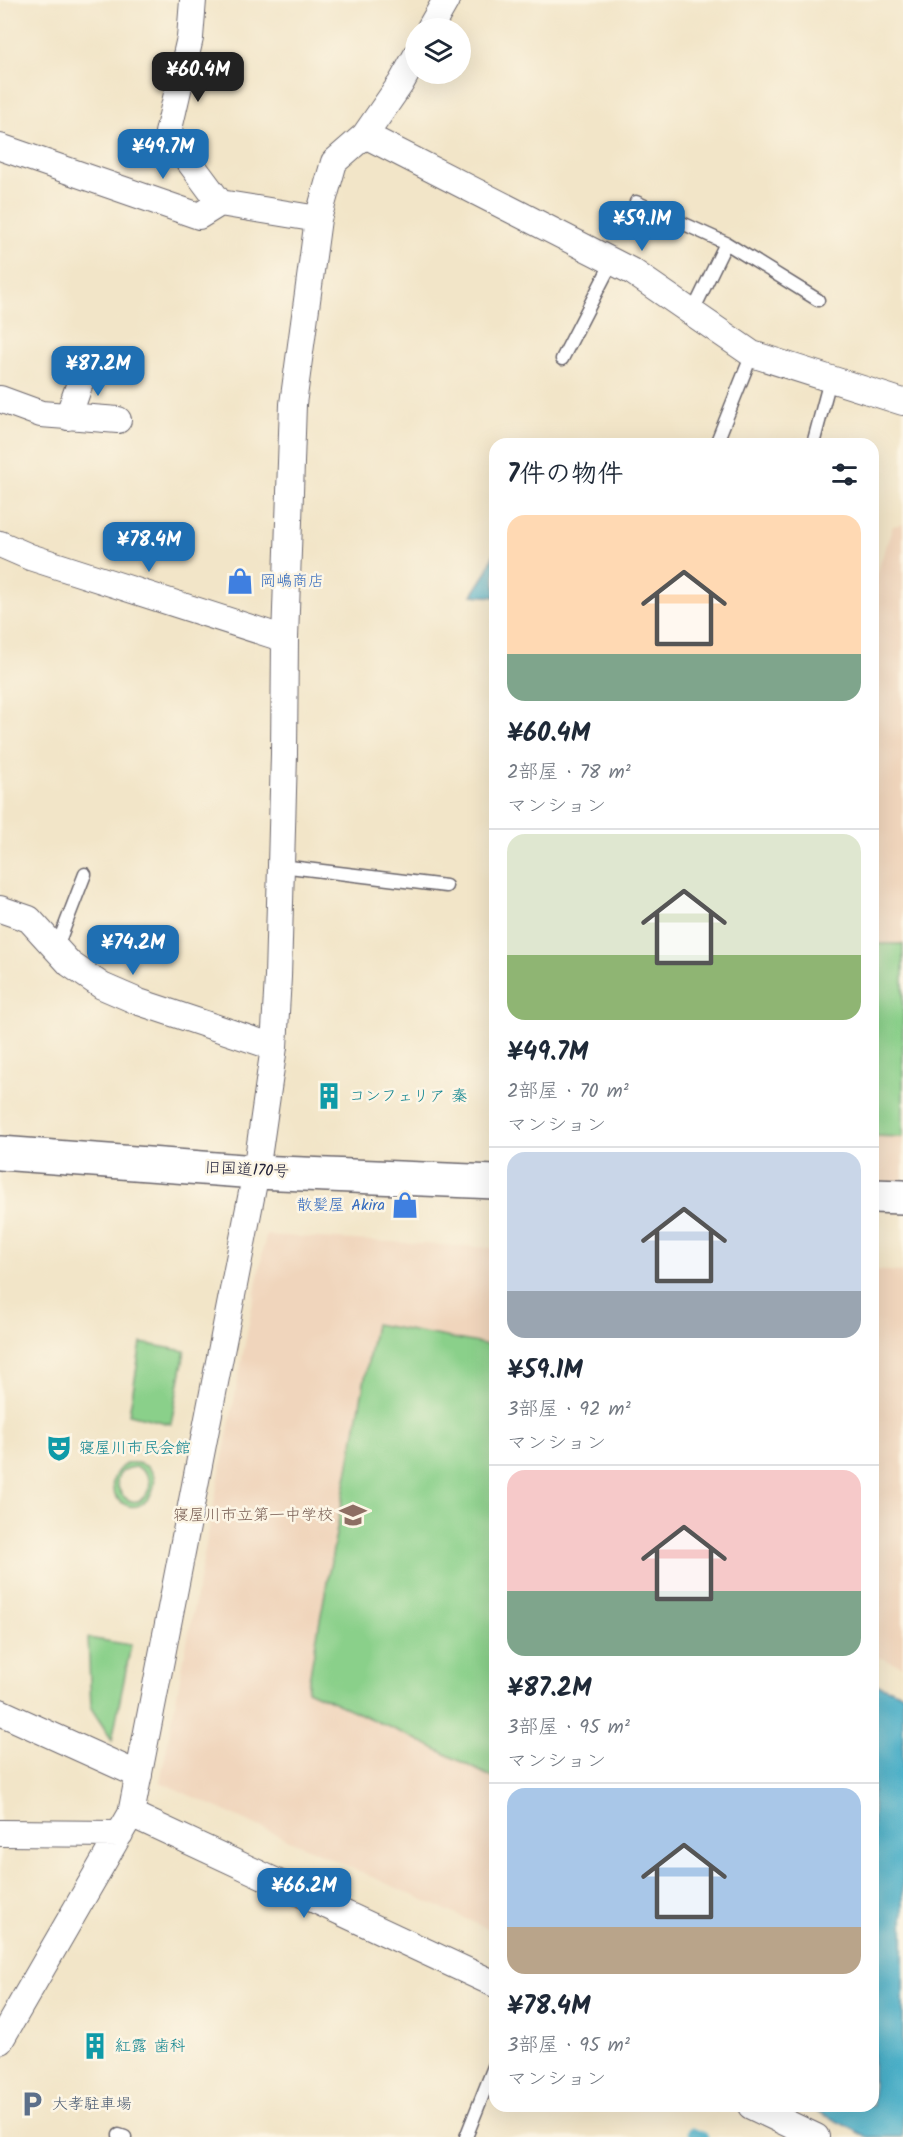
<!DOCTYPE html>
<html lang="ja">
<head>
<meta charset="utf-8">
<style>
	body { margin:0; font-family:Kalam,"Klee One",sans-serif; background:#f6f6f7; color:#1f2937; height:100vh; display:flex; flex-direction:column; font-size:22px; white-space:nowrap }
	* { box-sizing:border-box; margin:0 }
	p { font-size:20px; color:#747a83 }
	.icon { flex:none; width:33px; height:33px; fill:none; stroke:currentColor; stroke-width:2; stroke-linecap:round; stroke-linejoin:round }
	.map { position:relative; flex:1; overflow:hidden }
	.sheet { position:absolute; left:489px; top:438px; width:390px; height:1674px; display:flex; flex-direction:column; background:#fff; border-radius:18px; box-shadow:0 6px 24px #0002 }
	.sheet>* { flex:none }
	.tools { position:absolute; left:405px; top:18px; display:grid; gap:12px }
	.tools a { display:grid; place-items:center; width:66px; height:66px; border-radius:50%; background:#fff; box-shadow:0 6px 24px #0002; font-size:30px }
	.price { position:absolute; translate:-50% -51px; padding:0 14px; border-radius:12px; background:#1f6fb2; color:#fff; font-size:20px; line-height:39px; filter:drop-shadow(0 2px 3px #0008) }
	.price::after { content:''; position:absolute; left:50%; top:36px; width:18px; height:14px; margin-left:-9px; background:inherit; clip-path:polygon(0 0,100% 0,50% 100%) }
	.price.current { background:#222; color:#fff }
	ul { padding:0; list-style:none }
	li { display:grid; align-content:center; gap:12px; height:318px; padding:0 18px }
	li+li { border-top:2px solid #e0e1e3 }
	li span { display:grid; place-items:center; height:186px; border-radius:18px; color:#555 }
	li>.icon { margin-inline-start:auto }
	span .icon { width:108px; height:108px; fill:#fffc; stroke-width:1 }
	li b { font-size:26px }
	h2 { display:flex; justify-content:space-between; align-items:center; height:72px; padding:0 18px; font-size:26px }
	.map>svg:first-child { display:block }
	.built { fill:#f0d5bc }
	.green { fill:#8ad08a; stroke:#567962; stroke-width:1.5; fill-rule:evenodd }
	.water { fill:#49afc8; stroke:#366882; stroke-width:1.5 }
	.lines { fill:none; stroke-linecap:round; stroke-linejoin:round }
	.stream { stroke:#49afc8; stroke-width:9 }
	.service-casing { stroke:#6b666c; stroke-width:15 }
	.minor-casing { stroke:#6b666c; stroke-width:28 }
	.trunk-casing { stroke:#6b666c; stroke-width:36 }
	.service { stroke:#fff; stroke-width:12 }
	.minor { stroke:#fff; stroke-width:26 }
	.trunk { stroke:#fff; stroke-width:33 }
	.labels { text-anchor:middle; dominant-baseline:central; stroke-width:5; stroke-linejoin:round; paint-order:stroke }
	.shop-label { font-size:16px; fill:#366cbe; stroke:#fcf5e5; text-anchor:start }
	.culture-label { font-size:16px; fill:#0d838f; stroke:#fcf5e5; text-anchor:start }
	.street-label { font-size:16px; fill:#22223b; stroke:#fcf5e5 }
	.education-label { font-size:16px; fill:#785e54; stroke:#fcf5e5; text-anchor:end }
	.service-label { font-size:16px; fill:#4e5e75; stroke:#fcf5e5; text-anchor:start }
</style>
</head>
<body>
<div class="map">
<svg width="903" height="2137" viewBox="0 0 903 2137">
	<rect width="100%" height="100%" fill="#fcf5e5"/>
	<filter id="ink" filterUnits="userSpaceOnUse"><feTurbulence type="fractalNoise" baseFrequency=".0167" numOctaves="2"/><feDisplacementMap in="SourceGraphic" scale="12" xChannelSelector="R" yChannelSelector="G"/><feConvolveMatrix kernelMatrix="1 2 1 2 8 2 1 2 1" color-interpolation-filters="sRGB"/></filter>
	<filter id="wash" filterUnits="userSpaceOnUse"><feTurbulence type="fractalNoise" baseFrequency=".008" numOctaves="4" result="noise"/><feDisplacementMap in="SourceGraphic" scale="24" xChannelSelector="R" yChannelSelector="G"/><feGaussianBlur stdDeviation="1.35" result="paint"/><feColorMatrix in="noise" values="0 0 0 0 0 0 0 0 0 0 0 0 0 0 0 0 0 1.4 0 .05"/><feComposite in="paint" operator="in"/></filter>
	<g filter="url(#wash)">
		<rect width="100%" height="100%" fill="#f2e5c8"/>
		<path class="built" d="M903,524V1183L873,1182V585L893,526Z
			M266,1235L495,1248V1932L160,1782Z
			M873,1270L903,1272V1666L873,1655Z"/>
		<path class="green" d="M873,944H903V1137L873,1136Z
			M375,1324L495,1346V1779L420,1741L307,1690Z
			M141,1343L185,1351L171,1424L129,1414Z
			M127,1463C179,1459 146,1529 118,1499C107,1486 114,1471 127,1463ZM136,1467C147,1471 154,1481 147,1493C130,1521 96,1470 136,1467Z
			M88,1638L131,1645L112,1740L91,1708Z"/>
		<path class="water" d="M495,551V597L472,595L487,572Z
			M873,1683L903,1694V2137H868L807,2106H873V1854L876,1847L873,1846Z"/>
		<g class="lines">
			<path class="stream" d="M692,2132L704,2137"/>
		</g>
	</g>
	<g filter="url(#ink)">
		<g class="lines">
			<defs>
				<path id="service" d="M636,202L726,243L818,300
					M692,313L726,243
					M562,359L612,262
					M716,444L752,354
					M813,444L830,380
					M281,866L446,886
					M56,949L85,874
					M119,2135L125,2137
					M466,2137L495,2064"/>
				<path id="minor" d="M193,0L190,38L168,133L220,203
					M430,28L446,0
					M365,135L633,272L752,354L903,402
					M0,147L199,216L220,203L318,219
					M0,399L41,414L118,420
					M68,417L87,363
					M0,544L30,557L285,639
					M0,909L29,919L70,964L102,986L139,1002L274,1047
					M0,1712L139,1775
					M131,1814L495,1984
					M0,1833L120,1834
					M0,2041L131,1814L256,1172L274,1047L278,977L284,754L285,639L293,404L318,219L334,162L365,135L401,83L416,56
					M751,2106L816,2137"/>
				<path id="trunk" d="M0,1153L256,1172L495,1182
					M873,1196L903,1197"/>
			</defs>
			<use href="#service" class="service-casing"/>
			<use href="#minor" class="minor-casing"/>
			<use href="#trunk" class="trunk-casing"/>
			<use href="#service" class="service"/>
			<use href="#minor" class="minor"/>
			<use href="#trunk" class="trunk"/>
		</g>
	</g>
	<defs>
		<symbol id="shop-bare" viewBox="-9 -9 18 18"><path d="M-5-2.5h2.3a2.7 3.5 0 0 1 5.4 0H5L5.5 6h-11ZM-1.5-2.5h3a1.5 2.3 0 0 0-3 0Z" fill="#3f7fe0" stroke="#fcf5e5" stroke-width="2.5" paint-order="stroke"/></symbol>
		<symbol id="building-bare" viewBox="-9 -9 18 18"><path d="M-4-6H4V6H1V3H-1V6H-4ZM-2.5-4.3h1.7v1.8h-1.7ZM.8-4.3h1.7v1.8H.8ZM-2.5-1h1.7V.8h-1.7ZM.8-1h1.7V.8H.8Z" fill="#0f9aa8" stroke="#fcf5e5" stroke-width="2.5" paint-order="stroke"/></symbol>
		<symbol id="theatre-bare" viewBox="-9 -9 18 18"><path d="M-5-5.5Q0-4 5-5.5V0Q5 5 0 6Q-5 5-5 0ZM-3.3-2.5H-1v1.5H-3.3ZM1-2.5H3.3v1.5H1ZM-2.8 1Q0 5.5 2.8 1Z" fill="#0f9aa8" stroke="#fcf5e5" stroke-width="2.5" paint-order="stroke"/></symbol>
		<symbol id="school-bare" viewBox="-9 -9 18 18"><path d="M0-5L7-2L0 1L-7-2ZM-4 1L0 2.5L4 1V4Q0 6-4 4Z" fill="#8d6e63" stroke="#fcf5e5" stroke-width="2.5" paint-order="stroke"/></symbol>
		<symbol id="parking-bare" viewBox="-9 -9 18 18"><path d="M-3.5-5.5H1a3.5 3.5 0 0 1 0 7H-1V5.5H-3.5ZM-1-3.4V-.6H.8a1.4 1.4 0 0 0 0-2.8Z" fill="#5c6f8a" stroke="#fcf5e5" stroke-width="2.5" paint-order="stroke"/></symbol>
	</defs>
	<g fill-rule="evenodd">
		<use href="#shop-bare" x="221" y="562" width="38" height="38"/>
		<use href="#building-bare" x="310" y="1077" width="38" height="38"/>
		<use href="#shop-bare" x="386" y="1186" width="38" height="38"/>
		<use href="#theatre-bare" x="40" y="1429" width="38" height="38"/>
		<use href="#school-bare" x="334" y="1496" width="38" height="38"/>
		<use href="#building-bare" x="76" y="2027" width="38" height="38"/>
		<use href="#parking-bare" x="13" y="2085" width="38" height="38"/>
	</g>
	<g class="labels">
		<g class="shop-label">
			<text x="260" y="581">岡嶋商店</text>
			<text x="385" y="1205" text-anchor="end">散髪屋 Akira</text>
		</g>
		<g class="culture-label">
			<text x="349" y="1096">コンフェリア 秦</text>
			<text x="79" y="1448">寝屋川市民会館</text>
			<text x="115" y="2046">紅露 歯科</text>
		</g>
		<g class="street-label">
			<text transform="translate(247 1170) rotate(3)">旧国道170号</text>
		</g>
		<g class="education-label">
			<text x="333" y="1515">寝屋川市立第一中学校</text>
		</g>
		<g class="service-label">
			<text x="52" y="2104">大孝駐車場</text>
		</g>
	</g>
</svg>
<div class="tools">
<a><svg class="icon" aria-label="layers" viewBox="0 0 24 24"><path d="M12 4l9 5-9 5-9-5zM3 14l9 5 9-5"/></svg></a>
</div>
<b class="price current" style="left:198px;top:103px">¥60.4M</b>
<b class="price" style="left:163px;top:180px">¥49.7M</b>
<b class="price" style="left:642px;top:252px">¥59.1M</b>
<b class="price" style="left:98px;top:397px">¥87.2M</b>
<b class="price" style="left:149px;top:573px">¥78.4M</b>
<b class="price" style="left:133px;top:976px">¥74.2M</b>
<b class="price" style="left:304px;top:1919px">¥66.2M</b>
<section class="sheet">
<h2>7件の物件<svg class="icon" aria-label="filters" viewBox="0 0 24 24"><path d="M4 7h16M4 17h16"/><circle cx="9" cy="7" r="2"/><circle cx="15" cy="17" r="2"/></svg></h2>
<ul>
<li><span style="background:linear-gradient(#ffd9b3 75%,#7fa58c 0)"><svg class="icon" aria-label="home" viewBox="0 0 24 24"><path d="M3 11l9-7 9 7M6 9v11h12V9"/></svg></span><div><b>¥60.4M</b><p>2部屋 · 78 m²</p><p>マンション</p></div></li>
<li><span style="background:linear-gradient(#dfe7d0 65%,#8fb573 0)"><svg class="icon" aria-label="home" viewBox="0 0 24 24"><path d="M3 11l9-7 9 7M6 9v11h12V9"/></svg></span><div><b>¥49.7M</b><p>2部屋 · 70 m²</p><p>マンション</p></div></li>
<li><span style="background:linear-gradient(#c9d6e8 75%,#9aa5b1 0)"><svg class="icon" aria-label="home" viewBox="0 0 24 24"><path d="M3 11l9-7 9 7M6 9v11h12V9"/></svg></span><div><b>¥59.1M</b><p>3部屋 · 92 m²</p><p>マンション</p></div></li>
<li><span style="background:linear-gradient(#f6c9c9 65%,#7fa58c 0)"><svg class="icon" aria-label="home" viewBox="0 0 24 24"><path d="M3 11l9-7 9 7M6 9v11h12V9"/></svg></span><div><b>¥87.2M</b><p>3部屋 · 95 m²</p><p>マンション</p></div></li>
<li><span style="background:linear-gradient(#a9c7e8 75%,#b9a48a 0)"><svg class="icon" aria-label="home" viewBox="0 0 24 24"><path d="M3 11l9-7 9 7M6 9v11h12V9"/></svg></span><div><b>¥78.4M</b><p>3部屋 · 95 m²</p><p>マンション</p></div></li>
</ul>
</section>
</div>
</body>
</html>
